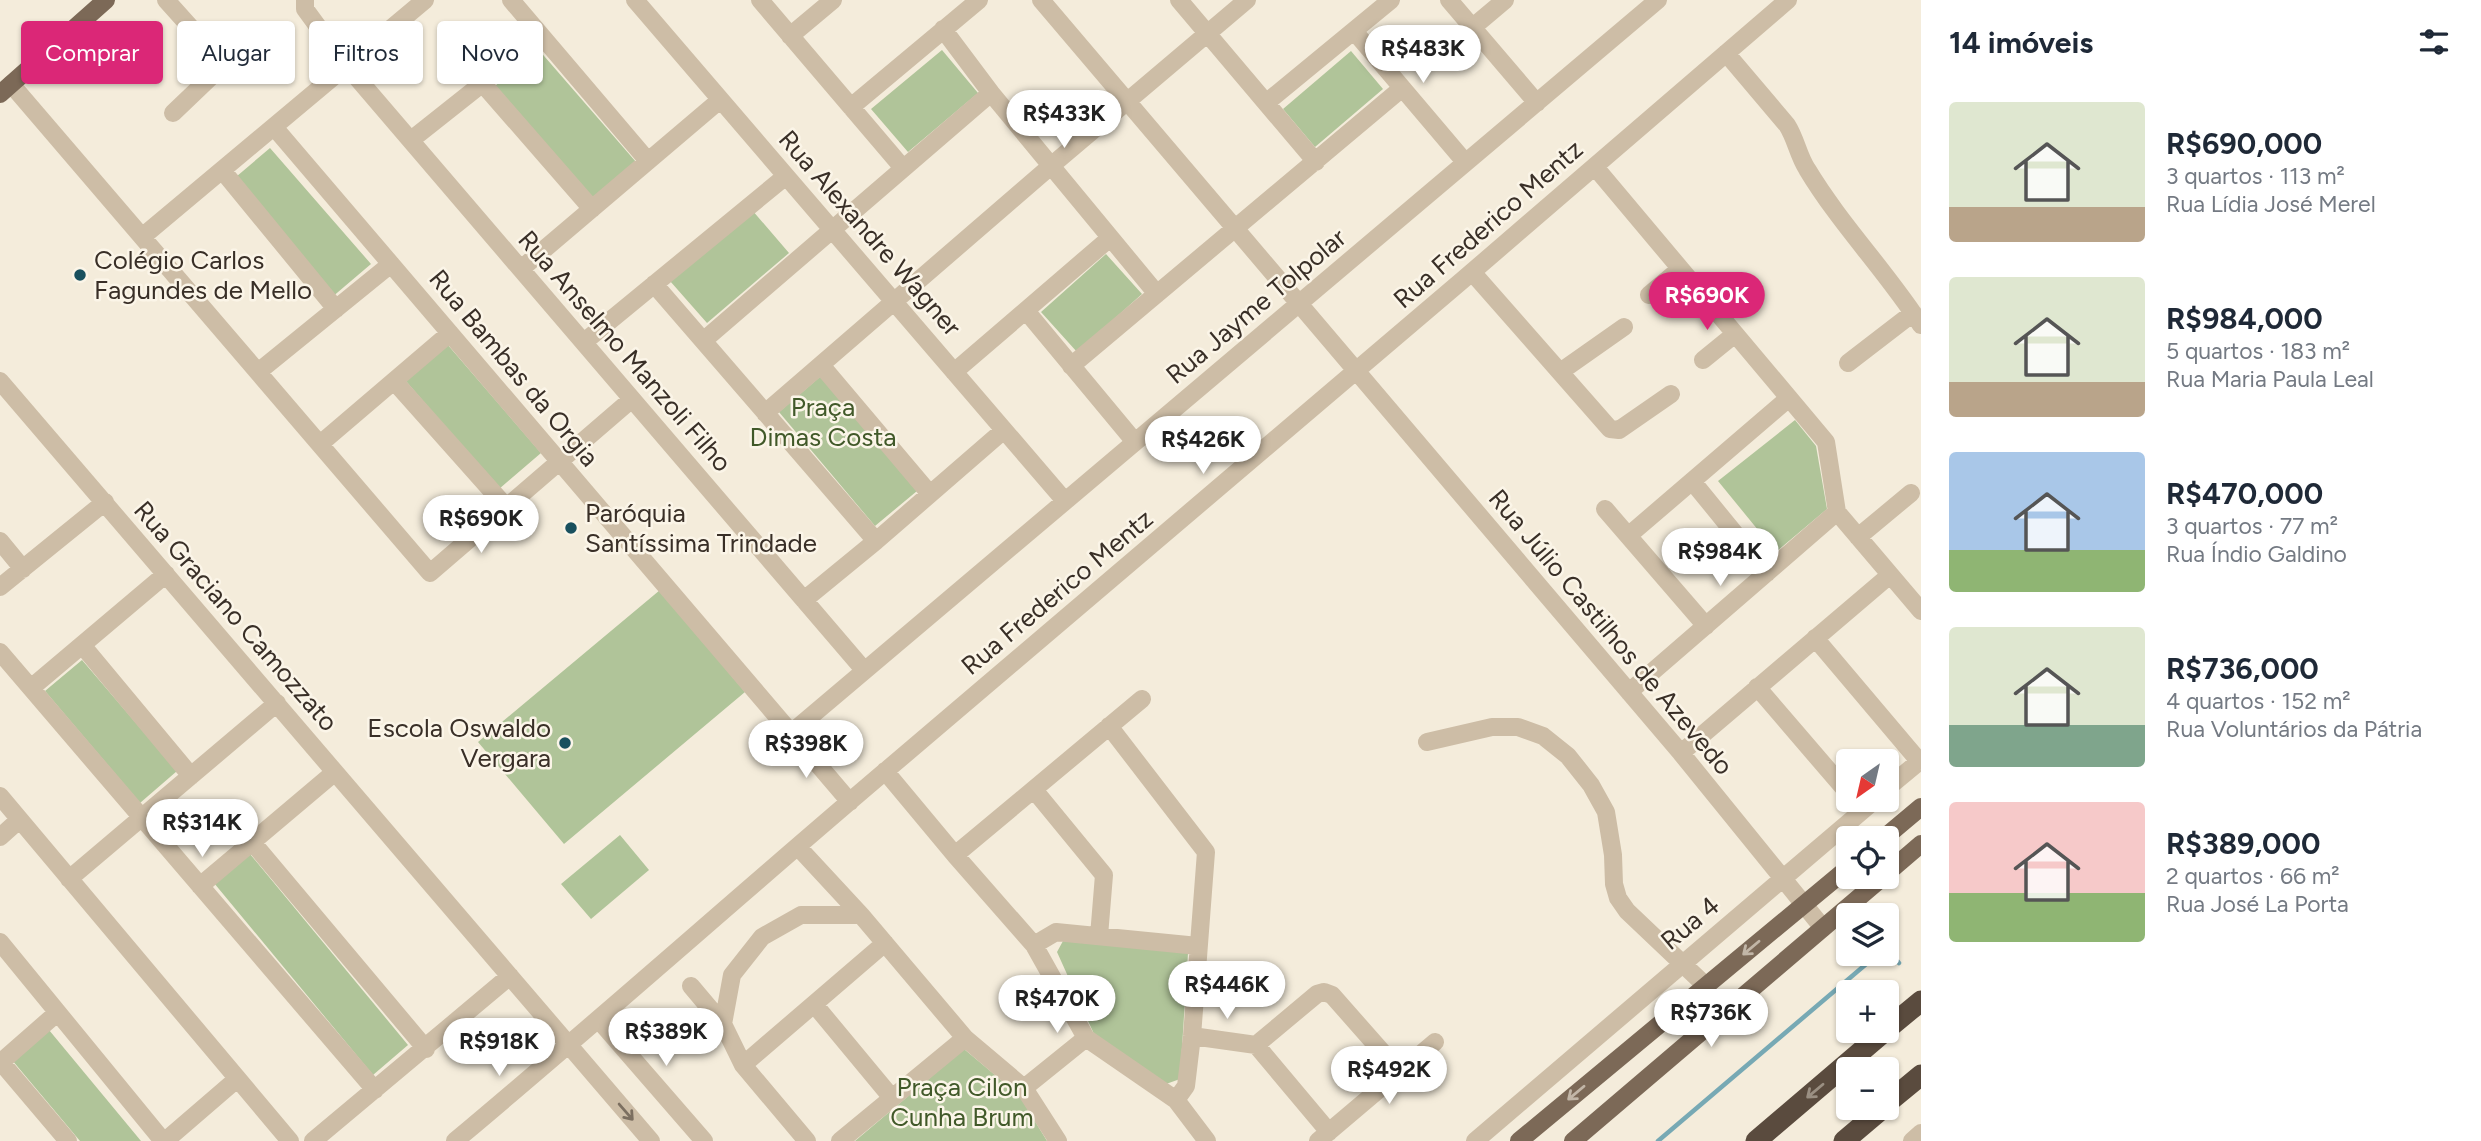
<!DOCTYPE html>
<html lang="pt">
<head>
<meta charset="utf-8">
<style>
	body { margin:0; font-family:Figtree,sans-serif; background:#f2f2f3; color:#1f2937; height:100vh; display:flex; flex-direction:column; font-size:26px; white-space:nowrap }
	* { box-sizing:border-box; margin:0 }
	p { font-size:23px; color:#747a83 }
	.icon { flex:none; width:38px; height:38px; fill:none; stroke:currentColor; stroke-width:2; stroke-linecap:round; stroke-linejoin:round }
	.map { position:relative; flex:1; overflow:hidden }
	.details { display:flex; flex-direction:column; background:#fff; width:560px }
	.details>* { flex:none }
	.guide { position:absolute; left:21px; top:21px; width:665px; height:63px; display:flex; gap:14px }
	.needle { width:46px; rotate:214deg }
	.tools { position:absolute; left:1836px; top:749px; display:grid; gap:14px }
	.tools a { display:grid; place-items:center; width:63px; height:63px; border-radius:7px; background:#fff; box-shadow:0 2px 5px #0004; font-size:35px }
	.price { position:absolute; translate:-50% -60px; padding:0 16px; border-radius:24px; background:#fff; color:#222; font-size:23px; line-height:46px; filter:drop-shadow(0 2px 4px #0008) }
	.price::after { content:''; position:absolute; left:50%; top:42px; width:21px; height:16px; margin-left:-10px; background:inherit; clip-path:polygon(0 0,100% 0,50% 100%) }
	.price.selected { background:#db2777; color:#fff }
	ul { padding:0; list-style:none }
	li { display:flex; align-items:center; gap:21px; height:175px; padding:0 28px }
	li span { display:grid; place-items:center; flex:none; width:196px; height:140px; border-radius:7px; color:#555 }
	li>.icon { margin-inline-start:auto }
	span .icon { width:84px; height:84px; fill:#fffc; stroke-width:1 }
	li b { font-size:30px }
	h2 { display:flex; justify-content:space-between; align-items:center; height:84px; padding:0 28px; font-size:30px }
	.chip { padding:0 24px; border-radius:7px; background:#fff; box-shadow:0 2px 5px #0004; font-size:24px; line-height:63px }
	.chip.selected { background:#db2777; color:#fff }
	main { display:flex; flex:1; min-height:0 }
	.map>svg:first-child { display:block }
	.green { fill:#b0c499 }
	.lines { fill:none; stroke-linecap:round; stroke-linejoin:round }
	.stream { stroke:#77a9b4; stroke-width:4.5 }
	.minor { stroke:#cdbda6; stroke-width:18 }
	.major { stroke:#7c6957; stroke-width:18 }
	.highway { stroke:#5a4b3e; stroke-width:21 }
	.oneway { stroke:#c2b6a7 }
	.oneway2 { stroke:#9a8f82 }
	.oneway3 { stroke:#7c6f60 }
	.poi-dot { fill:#19505e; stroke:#fbf5e8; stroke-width:2.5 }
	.labels { text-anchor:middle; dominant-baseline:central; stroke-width:5; stroke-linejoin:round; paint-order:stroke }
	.street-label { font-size:26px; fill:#392f27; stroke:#fbf5e8 }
	.poi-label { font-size:26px; fill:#392f27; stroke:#fbf5e8; text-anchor:start }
	.park-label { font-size:26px; fill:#415929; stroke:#fbf5e8 }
</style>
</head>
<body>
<main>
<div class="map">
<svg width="1921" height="1141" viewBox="0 0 1921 1141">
	<rect width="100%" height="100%" fill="#f4ecdb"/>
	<path class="green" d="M538,49L636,162L593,199L495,86Z
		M942,50L978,93L908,152L871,109Z
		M1351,51L1383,89L1315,147L1283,109Z
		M270,148L371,264L331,298L230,182Z
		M752,210L789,253L707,323L670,281Z
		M1106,254L1142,294L1077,352L1041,312Z
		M447,344L541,453L499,489L405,380Z
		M821,376L917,491L875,526L779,412Z
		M1795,420L1816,446L1827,509L1776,552L1718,481Z
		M660,590L745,692L564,844L478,742Z
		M82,660L177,771L140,803L45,691Z
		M620,835L649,870L591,919L561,884Z
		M250,854L408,1045L373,1075L214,883Z
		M1063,941L1188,953L1180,1079L1166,1084L1094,1034L1057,952Z
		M49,1030L141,1141H80L12,1060Z
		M964,1049L1019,1095L1047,1141H855Z"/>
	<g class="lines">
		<path class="stream" d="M1886,948L1899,963
			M1658,1141L1878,954"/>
		<path class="minor" d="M166,0L218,58L220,64L218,70L173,113
			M305,0V9L346,65L864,670
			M511,0L648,161
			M635,0L1065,501
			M760,0L903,168
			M1041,0L1681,753L1823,928
			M1179,0L1316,162
			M1449,0L1537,103
			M1473,27L1505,0
			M943,29L991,93L1157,294
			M1354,31L1465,162
			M790,36L833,0
			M1726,53L1787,125C1796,139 1798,155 1807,169C1840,224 1886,271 1921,325
			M11,84L430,573L632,399
			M483,84L592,209
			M1267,102L1391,0
			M851,107L979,0
			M274,127L850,802
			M411,140L541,37
			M1595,167L1826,442L1837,512L1921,611
			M222,170L336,309
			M142,237L425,0
			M521,269L720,100
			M1472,272L1610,429L1619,430L1671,394
			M654,284L876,541
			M1649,295L1680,269
			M1027,312L1135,442
			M703,341L991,93
			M584,342L786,176
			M1703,360L1735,334
			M1848,363L1913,313
			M821,365L930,494
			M1071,366L1401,89
			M258,372L391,264
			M954,372L1110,238
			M1560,372L1624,327
			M0,381L651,1141
			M394,381L507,508
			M765,413L1052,165L1247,0
			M320,444L450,333
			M1692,481L1767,573
			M1605,509L1706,626
			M1628,536L1789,398
			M1858,537L1911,493
			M0,541L23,569
			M0,587L105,502
			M804,600L876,541L1004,430
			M1815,638L1919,761
			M82,645L191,776
			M0,652L375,1090
			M1757,687L1848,793
			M31,688L166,574
			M1629,692L1837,512
			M1109,726L1206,852L1192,1036L1186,1086L1176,1100
			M791,733L1658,0
			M1427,742L1492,727H1518L1543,736L1568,756L1591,785L1606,812L1613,855L1614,884L1618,898L1627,911L1706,986
			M1681,753L1890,575
			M885,771L955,855L1034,945L1086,1038L1176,1100L1207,1141
			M1886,789L1921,760
			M1035,791L1104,875L1099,936
			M0,796L290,1141
			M0,837L19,820
			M253,843L426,1049
			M798,847L861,915L965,1038L1024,1088L1058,1141
			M955,855L1142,699
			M69,879L277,703
			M200,886L335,772
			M0,942L163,1141
			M1034,945L1056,932L1198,946
			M691,986L723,1024L743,1065L807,1141
			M814,1004L892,1098
			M599,1020L704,1141
			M723,1024L732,975L762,937L801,915H861
			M1192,1036L1256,1045L1317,994L1324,992L1332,995L1399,1071
			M1256,1045L1329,1132
			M1,1062L68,1141
			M0,1063L57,1013
			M743,1065L885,943
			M1024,1088L1086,1038
			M165,1141L237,1079
			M313,1141L510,976
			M455,1141C601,1019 744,891 889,768C1190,513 1490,258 1788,0
			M840,1141L965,1038
			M1318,1141L1435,1042
			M1475,1141L1875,800
			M1912,1141L1921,1133"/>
		<path class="major" d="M0,94L106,0
			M1884,838L1921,807
			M1886,874L1921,844
			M1519,1141L1848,868
			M1573,1141L1883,877"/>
		<path class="highway" d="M1886,1030L1921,1001
			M1886,1104L1921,1075
			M1756,1141L1885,1031
			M1844,1141L1883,1108"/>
	</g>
	<defs><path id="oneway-shaft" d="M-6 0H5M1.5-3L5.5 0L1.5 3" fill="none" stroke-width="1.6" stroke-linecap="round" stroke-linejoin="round" transform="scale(1.75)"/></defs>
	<g class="oneway">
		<use href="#oneway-shaft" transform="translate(1751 948) rotate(140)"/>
		<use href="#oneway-shaft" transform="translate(1576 1093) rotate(140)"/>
	</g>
	<use class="oneway2" href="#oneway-shaft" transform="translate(1815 1091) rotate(140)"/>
	<use class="oneway3" href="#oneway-shaft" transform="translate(626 1112) rotate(49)"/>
	<g class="poi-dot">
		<circle cx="80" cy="275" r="7"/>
		<circle cx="571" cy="528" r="7"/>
		<circle cx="565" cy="743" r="7"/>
	</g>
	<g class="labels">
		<g class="street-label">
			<text transform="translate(1488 224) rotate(-41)">Rua Frederico Mentz</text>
			<text transform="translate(870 233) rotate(49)">Rua Alexandre Wagner</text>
			<text transform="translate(1256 306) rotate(-40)">Rua Jayme Tolpolar</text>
			<text transform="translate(625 351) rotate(49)">Rua Anselmo Manzoli Filho</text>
			<text transform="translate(514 368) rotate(50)">Rua Bambas da Orgia</text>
			<text transform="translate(1057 592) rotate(-40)">Rua Frederico Mentz</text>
			<text transform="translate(236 616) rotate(49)">Rua Graciano Camozzato</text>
			<text transform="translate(1611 632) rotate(50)">Rua Júlio Castilhos de Azevedo</text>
			<text transform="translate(1690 923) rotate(-40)">Rua 4</text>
		</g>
		<g class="poi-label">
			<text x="94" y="260">Colégio Carlos<tspan x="94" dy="30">Fagundes de Mello</tspan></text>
			<text x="585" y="513">Paróquia<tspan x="585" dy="30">Santíssima Trindade</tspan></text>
			<text x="551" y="728" text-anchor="end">Escola Oswaldo<tspan x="551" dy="30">Vergara</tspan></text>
		</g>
		<g class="park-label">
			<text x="823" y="407">Praça<tspan x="823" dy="30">Dimas Costa</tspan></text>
			<text x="962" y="1087">Praça Cilon<tspan x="962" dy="30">Cunha Brum</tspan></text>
		</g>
	</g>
</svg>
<div class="tools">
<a><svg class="needle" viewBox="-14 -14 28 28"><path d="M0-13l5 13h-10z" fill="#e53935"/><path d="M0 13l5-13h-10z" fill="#747a83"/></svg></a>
<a><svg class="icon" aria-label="locate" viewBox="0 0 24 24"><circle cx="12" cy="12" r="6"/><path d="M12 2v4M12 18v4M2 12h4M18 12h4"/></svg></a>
<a><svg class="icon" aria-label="layers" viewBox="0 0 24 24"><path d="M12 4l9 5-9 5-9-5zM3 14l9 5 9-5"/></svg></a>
<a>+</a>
<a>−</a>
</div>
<b class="price" style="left:1423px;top:85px">R$483K</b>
<b class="price" style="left:1064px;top:150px">R$433K</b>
<b class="price selected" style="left:1707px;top:332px">R$690K</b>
<b class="price" style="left:1203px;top:476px">R$426K</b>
<b class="price" style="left:481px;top:555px">R$690K</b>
<b class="price" style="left:1720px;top:588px">R$984K</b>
<b class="price" style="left:806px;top:780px">R$398K</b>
<b class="price" style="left:202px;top:859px">R$314K</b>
<b class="price" style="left:1227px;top:1021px">R$446K</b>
<b class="price" style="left:1057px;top:1035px">R$470K</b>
<b class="price" style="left:1711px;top:1049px">R$736K</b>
<b class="price" style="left:666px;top:1068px">R$389K</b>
<b class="price" style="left:499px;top:1078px">R$918K</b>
<b class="price" style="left:1389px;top:1106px">R$492K</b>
<div class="guide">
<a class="chip selected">Comprar</a>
<a class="chip">Alugar</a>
<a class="chip">Filtros</a>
<a class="chip">Novo</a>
</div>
</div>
<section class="details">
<h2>14 imóveis<svg class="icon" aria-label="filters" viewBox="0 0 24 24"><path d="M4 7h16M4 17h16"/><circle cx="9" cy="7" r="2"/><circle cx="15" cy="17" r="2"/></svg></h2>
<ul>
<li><span style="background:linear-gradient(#dfe7d0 75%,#b9a48a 0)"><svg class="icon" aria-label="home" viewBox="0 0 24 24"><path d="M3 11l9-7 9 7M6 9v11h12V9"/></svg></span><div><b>R$690,000</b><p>3 quartos · 113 m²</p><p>Rua Lídia José Merel</p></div></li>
<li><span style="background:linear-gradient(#dfe7d0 75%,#b9a48a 0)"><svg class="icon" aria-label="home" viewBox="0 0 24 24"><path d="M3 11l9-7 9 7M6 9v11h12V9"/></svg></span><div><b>R$984,000</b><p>5 quartos · 183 m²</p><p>Rua Maria Paula Leal</p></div></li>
<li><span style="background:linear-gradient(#a9c7e8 70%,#8fb573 0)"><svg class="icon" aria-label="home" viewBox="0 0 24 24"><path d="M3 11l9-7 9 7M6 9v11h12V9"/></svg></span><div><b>R$470,000</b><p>3 quartos · 77 m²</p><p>Rua Índio Galdino</p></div></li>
<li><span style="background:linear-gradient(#dfe7d0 70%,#7fa58c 0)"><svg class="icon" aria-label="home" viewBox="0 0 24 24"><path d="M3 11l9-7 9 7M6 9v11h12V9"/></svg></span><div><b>R$736,000</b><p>4 quartos · 152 m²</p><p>Rua Voluntários da Pátria</p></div></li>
<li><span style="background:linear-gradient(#f6c9c9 65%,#8fb573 0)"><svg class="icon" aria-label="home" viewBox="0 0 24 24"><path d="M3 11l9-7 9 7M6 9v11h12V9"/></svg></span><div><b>R$389,000</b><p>2 quartos · 66 m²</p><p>Rua José La Porta</p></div></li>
</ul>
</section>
</main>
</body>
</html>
